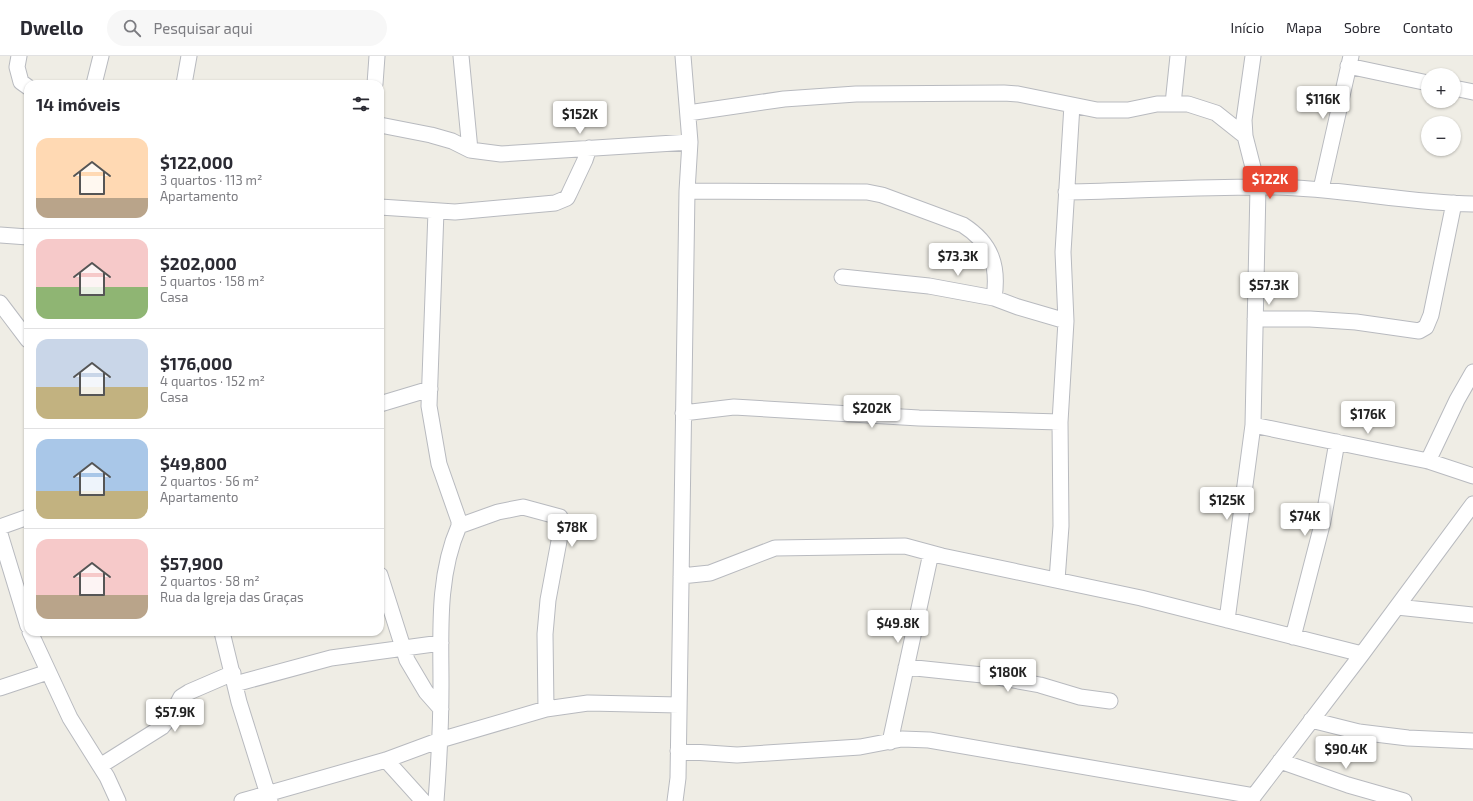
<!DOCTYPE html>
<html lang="pt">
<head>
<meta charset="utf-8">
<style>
	body { margin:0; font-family:"Exo 2",sans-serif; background:#f7f7f7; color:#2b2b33; height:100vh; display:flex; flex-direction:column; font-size:15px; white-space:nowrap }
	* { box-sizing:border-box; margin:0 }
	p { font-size:13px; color:#7c7c81 }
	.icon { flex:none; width:22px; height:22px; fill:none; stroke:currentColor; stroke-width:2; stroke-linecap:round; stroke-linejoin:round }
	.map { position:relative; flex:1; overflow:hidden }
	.sheet { position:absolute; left:24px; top:24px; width:360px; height:556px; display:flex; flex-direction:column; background:#fff; border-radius:12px; box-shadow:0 1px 3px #0004 }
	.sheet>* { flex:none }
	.fabs { position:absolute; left:1421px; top:12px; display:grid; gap:8px }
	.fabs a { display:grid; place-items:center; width:40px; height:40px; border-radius:50%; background:#fff; box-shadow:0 1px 3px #0004; font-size:20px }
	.price { position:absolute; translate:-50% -34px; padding:0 9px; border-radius:4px; background:#fff; color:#222; font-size:13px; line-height:26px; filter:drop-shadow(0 1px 2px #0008) }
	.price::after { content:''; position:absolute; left:50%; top:24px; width:12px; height:9px; margin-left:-6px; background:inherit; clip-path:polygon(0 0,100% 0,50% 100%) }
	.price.selected { background:#e94732; color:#fff }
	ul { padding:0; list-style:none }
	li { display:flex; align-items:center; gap:12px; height:100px; padding:0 12px }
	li+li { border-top:1px solid #e1e1e2 }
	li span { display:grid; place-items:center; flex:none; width:112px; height:80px; border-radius:12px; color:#555 }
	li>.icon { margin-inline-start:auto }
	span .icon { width:48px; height:48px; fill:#fffc; stroke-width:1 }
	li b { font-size:17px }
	h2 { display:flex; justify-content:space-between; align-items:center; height:48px; padding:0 12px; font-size:17px }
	header { display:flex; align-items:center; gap:24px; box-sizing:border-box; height:56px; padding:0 20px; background:#fff; border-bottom:1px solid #e1e1e2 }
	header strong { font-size:19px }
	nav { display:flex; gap:22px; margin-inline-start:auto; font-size:14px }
	.search { width:280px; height:36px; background:#f7f7f7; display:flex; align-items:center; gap:10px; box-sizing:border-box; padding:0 14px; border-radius:22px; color:#7c7c81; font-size:15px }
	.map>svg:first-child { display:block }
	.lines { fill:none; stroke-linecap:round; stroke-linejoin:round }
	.street-casing { stroke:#b8babf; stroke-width:17 }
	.street { stroke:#fff; stroke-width:15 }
</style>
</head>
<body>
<header>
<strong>Dwello</strong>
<div class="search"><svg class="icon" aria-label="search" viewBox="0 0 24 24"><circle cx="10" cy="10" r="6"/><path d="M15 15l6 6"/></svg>Pesquisar aqui</div>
<nav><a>Início</a><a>Mapa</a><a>Sobre</a><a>Contato</a></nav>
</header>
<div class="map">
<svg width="1473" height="745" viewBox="0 0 1473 745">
	<rect width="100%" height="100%" fill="#efede5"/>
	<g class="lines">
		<defs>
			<path id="street" d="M19,0L17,11L21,26L28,31
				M461,0L470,94
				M1348,10L1428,27
				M94,28L101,0
				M184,28L189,0
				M375,28L377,0
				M1454,32L1473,36
				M1173,48L1178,0
				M688,57L784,43L856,38L1004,37L1018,38L1097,54H1128L1157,48H1188L1216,57L1245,80
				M380,69L431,79L452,85L470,94L501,98L690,86
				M1321,133L1351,0
				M687,135L867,136L882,139L963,169C991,187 999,209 994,242
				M1066,136C1135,135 1205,130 1274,131C1341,132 1406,147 1473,148
				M380,151L455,156L555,147L567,142L569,138L585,104L589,92
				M436,155L429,350L439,408L459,465V470C437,520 441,576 441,629C441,668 439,706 436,745
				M0,179L28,181
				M842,221L929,230L994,242L1018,251L1066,265
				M0,247L28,284
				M1255,263H1310L1356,266L1419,275L1426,271L1431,259L1454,147
				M380,348L430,333
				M683,357L734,351L919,362L1060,366
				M1253,369L1428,405L1473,420
				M1428,405L1457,344L1473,316
				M459,470L498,456L523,451L560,461L562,469L548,544L545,578L546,653
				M0,471L28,461
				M0,478L28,570
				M380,519L407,604L426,636L441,653
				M681,520L710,517L775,492L905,490L942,500L1141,542L1362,598
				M1057,524L1061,470L1060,366L1066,265L1063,196L1072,49
				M1397,551L1473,559
				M1227,564L1253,369L1258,131L1245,80L1244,64L1253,0
				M30,576L70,662L107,721L118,745
				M222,576L239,646L270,745
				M1293,581L1323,465L1337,386
				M906,611L992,620L1040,629L1080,641L1110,645
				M235,628L331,602L441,587
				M0,632L48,616
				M1311,664L1359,676L1408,682L1473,685
				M890,686L931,497
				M678,695L737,699L860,691L902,683L929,684L1254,740
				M386,704L423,745
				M1280,705L1348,729L1404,745
				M100,710L162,671L171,660L181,641L189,636L233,617
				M242,745L386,704L440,684L546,653L588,647L679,649
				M675,745L678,722L687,135L690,86L683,0
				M1250,745L1362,598L1473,448"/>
		</defs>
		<use href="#street" class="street-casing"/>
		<use href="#street" class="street"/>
	</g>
</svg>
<div class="fabs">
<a>+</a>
<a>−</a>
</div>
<b class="price" style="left:1323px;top:64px">$116K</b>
<b class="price" style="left:580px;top:79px">$152K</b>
<b class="price selected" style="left:1270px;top:144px">$122K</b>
<b class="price" style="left:958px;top:221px">$73.3K</b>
<b class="price" style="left:1269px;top:250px">$57.3K</b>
<b class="price" style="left:872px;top:373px">$202K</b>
<b class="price" style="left:1368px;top:379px">$176K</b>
<b class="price" style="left:1227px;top:465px">$125K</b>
<b class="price" style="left:1305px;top:481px">$74K</b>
<b class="price" style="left:572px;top:492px">$78K</b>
<b class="price" style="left:898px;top:588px">$49.8K</b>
<b class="price" style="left:1008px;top:637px">$180K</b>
<b class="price" style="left:175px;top:677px">$57.9K</b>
<b class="price" style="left:1346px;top:714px">$90.4K</b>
<section class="sheet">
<h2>14 imóveis<svg class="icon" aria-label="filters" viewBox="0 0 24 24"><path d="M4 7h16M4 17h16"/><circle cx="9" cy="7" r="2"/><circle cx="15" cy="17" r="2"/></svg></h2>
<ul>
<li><span style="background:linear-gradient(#ffd9b3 75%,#b9a48a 0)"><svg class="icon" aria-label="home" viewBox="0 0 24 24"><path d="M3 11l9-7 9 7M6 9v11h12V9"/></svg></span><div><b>$122,000</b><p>3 quartos · 113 m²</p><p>Apartamento</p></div></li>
<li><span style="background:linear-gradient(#f6c9c9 60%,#8fb573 0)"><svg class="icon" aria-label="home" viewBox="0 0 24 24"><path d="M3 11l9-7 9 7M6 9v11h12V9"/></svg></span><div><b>$202,000</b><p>5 quartos · 158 m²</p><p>Casa</p></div></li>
<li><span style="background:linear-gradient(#c9d6e8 60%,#c2b280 0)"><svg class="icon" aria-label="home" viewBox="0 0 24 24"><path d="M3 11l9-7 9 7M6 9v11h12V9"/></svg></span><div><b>$176,000</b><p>4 quartos · 152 m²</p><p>Casa</p></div></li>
<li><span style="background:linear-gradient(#a9c7e8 65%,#c2b280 0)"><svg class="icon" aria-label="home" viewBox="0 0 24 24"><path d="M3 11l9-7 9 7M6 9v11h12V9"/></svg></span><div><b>$49,800</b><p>2 quartos · 56 m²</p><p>Apartamento</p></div></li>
<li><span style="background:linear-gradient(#f6c9c9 70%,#b9a48a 0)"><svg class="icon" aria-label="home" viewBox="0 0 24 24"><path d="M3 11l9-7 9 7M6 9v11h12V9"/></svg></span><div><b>$57,900</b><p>2 quartos · 58 m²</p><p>Rua da Igreja das Graças</p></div></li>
</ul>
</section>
</div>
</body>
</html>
